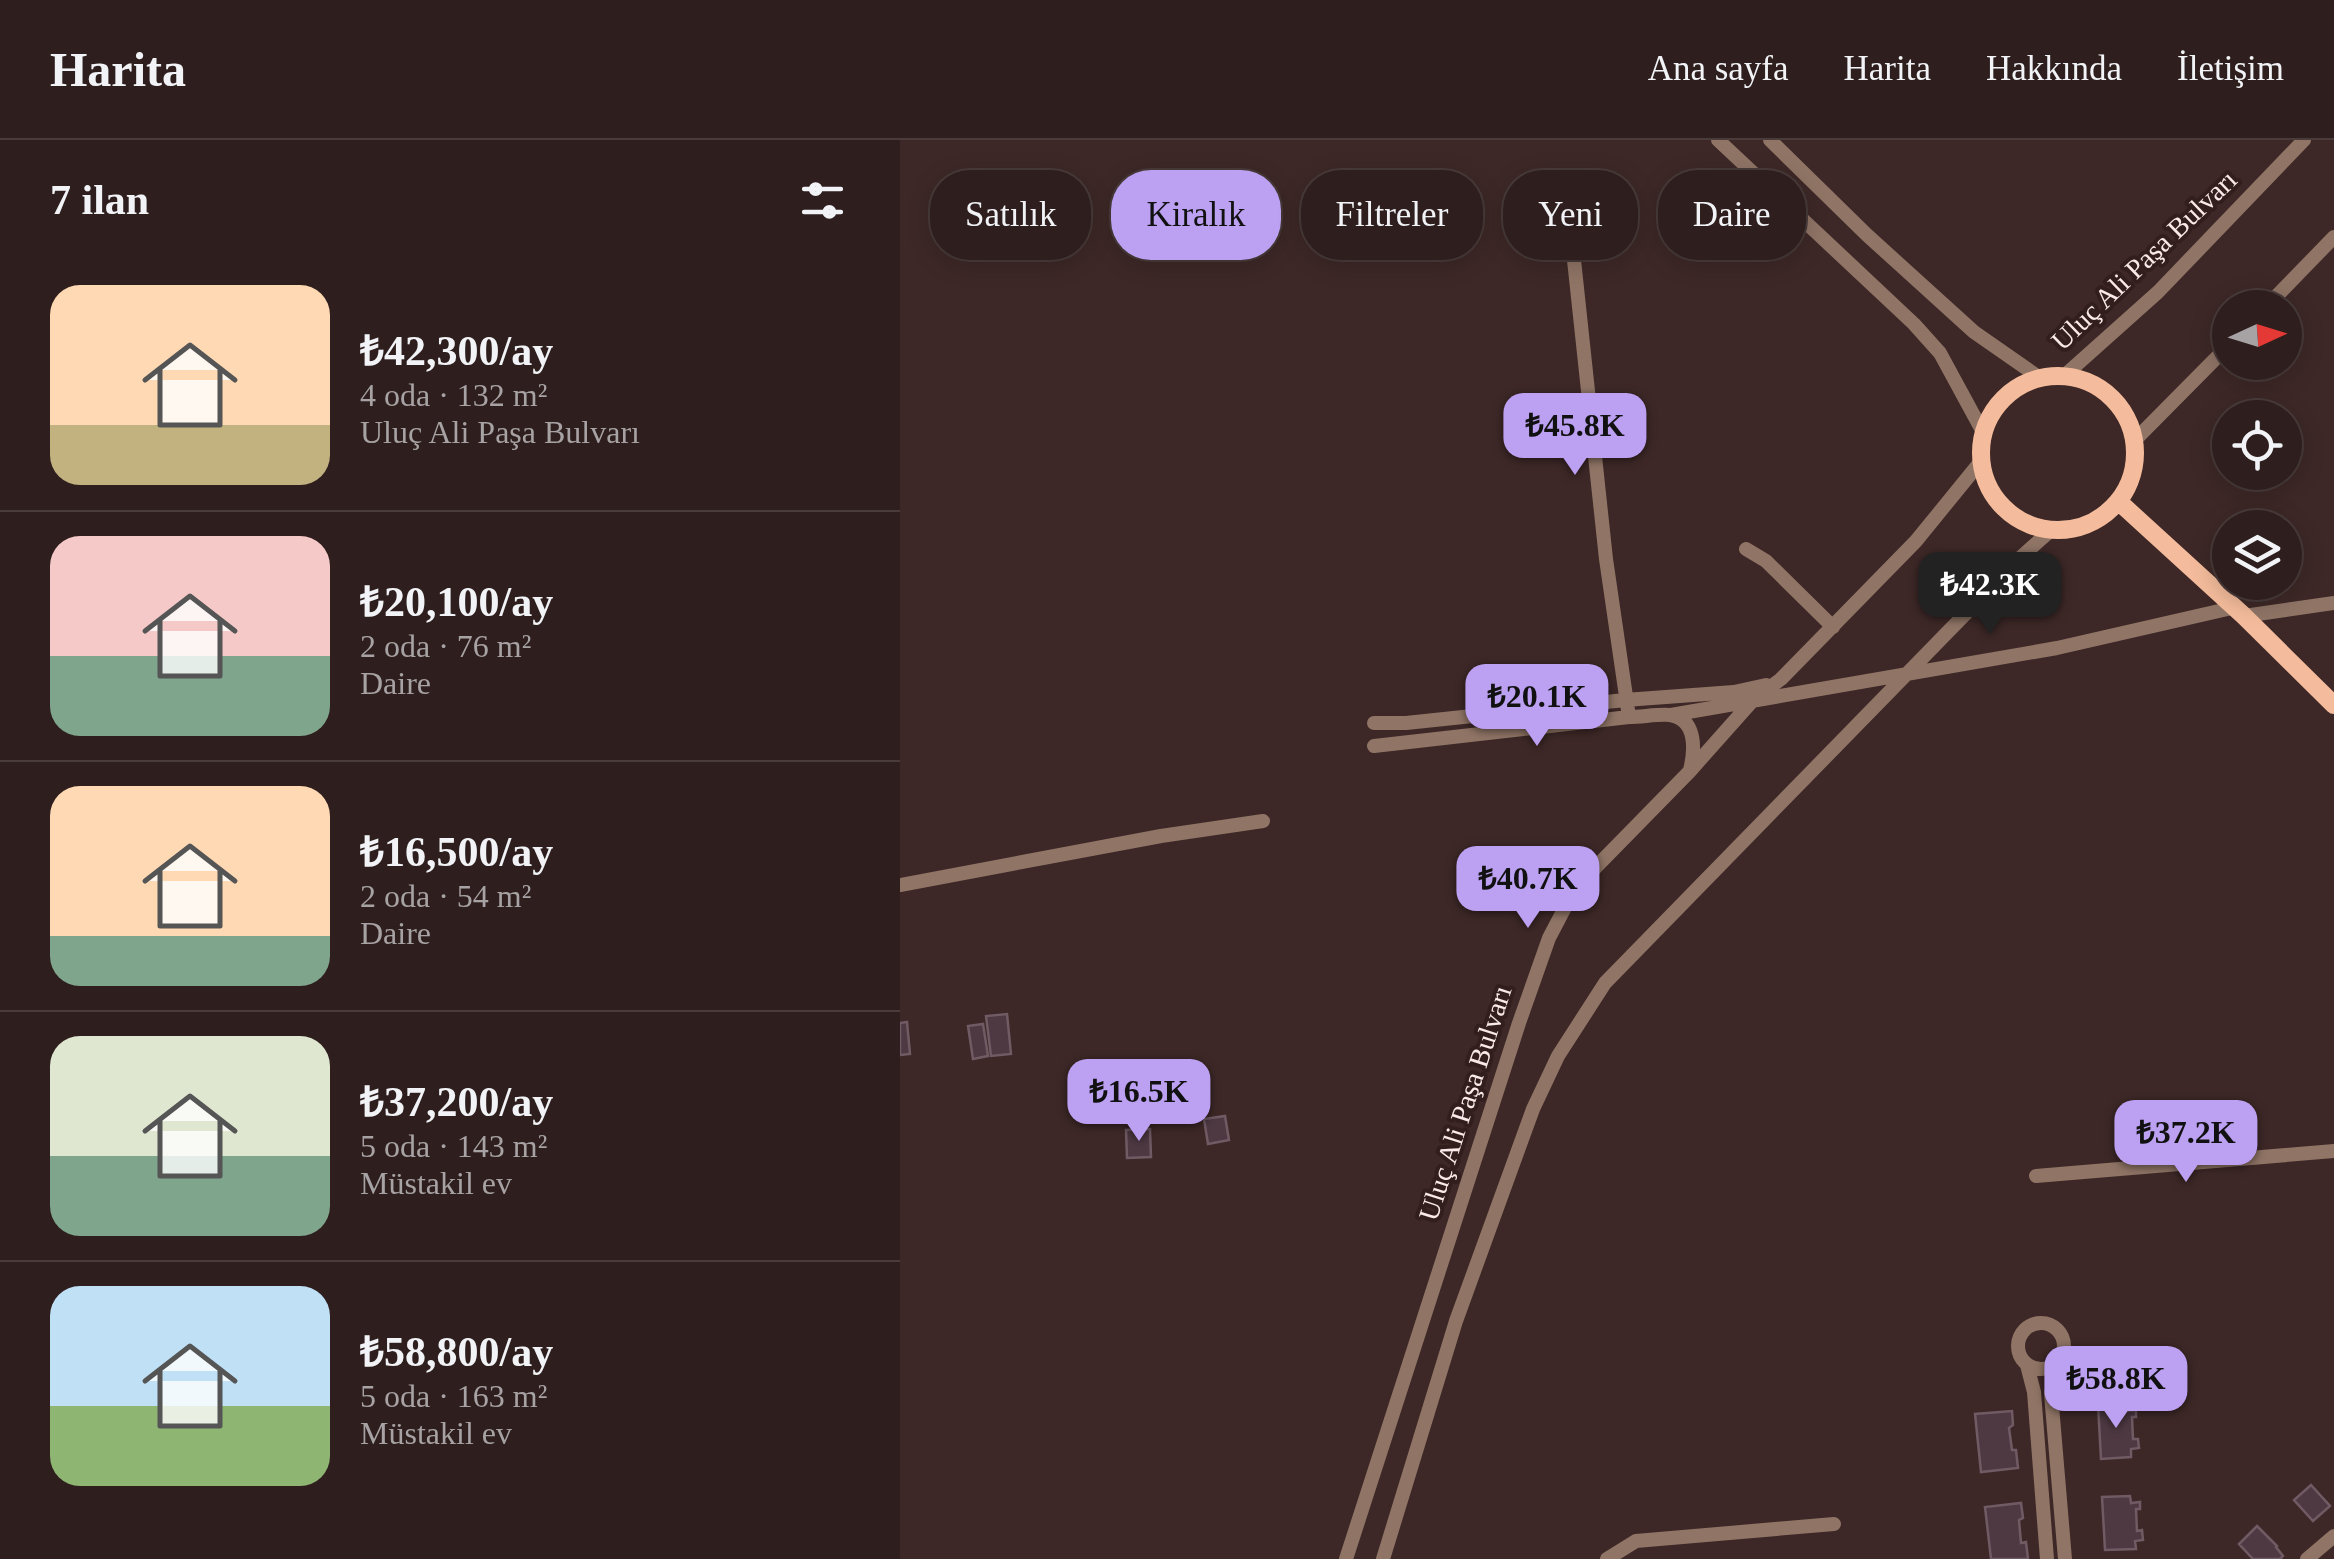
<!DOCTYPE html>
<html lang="tr">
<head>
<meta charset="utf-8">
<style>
	body { margin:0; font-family:Georgia,serif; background:#362726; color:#f1f3f6; height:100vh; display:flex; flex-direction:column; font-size:38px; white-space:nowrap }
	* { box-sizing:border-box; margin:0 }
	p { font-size:32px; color:#a7a2a4 }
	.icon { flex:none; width:55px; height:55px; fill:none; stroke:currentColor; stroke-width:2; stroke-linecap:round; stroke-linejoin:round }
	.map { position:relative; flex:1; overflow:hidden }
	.panel { display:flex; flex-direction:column; background:#2e1e1d; width:900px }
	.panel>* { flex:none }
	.top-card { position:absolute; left:30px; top:30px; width:950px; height:90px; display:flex; gap:20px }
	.needle { width:65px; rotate:86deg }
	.tools { position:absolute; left:1312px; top:150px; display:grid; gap:20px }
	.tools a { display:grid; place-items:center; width:90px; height:90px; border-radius:50%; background:#2e1e1d; box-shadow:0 5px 25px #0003,0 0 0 2px #493c3b; font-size:50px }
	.price { position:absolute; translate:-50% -85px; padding:0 22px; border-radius:20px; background:#bca0f2; color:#111; font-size:32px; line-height:65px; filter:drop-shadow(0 2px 5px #0008) }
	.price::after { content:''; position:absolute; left:50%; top:60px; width:30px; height:22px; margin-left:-15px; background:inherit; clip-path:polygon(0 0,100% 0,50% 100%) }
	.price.current { background:#222; color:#fff }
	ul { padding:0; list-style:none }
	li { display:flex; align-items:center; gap:30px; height:250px; padding:0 50px }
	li+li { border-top:2px solid #493c3b }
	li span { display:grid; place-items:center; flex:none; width:280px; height:200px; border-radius:30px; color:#555 }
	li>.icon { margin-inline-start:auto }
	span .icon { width:120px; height:120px; fill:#fffc; stroke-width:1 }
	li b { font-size:42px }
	h2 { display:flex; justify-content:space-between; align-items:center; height:120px; padding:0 50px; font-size:42px }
	.pill { padding:0 35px; border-radius:40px; background:#2e1e1d; box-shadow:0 5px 25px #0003,0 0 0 2px #493c3b; font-size:35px; line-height:90px }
	.pill.current { background:#bca0f2; color:#111 }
	header { display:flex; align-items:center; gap:60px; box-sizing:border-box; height:140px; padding:0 50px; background:#2e1e1d; border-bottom:2px solid #493c3b }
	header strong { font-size:48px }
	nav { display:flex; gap:55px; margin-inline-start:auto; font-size:35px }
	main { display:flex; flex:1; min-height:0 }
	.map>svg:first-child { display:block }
	.building { fill:#4e3943; stroke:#705a64; stroke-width:2.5 }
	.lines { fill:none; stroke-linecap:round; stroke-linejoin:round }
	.minor { stroke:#907566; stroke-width:14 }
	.major { stroke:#f4bc9c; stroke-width:18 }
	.labels { text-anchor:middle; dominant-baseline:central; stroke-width:8; stroke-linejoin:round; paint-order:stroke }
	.street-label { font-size:28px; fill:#f9eae9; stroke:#331e1e }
</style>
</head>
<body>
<header>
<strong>Harita</strong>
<nav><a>Ana sayfa</a><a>Harita</a><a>Hakkında</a><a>İletişim</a></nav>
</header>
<main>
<section class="panel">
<h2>7 ilan<svg class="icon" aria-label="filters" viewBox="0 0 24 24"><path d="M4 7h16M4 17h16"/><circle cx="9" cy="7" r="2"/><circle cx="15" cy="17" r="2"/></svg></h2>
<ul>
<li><span style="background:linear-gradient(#ffd9b3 70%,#c2b280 0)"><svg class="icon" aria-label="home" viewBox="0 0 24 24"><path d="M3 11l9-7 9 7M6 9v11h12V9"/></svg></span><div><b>₺42,300/ay</b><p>4 oda · 132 m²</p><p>Uluç Ali Paşa Bulvarı</p></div></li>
<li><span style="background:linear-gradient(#f6c9c9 60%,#7fa58c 0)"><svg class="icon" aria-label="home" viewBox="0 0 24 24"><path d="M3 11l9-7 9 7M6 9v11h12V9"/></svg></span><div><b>₺20,100/ay</b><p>2 oda · 76 m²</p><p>Daire</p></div></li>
<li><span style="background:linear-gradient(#ffd9b3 75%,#7fa58c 0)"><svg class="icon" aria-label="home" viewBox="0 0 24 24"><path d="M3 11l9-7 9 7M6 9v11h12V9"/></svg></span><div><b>₺16,500/ay</b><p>2 oda · 54 m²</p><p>Daire</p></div></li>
<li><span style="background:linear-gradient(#dfe7d0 60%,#7fa58c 0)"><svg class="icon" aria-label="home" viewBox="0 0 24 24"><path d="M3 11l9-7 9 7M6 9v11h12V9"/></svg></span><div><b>₺37,200/ay</b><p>5 oda · 143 m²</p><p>Müstakil ev</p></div></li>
<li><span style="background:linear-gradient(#bfe0f5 60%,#8fb573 0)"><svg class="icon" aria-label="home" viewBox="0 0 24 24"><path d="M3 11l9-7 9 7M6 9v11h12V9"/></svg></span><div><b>₺58,800/ay</b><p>5 oda · 163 m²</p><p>Müstakil ev</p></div></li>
</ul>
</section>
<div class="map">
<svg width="1434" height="1419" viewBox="0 0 1434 1419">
	<rect width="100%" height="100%" fill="#3d2827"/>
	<path class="building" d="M107,874L111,914L91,916L86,876Z
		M7,882L10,914L0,915V883Z
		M83,884L88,916L73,919L68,886Z
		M325,976L329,1000L308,1004L304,979Z
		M250,989L251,1017L227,1018L226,990Z
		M1226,1264L1227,1271L1236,1270V1277H1232L1233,1299H1238L1239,1308L1231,1309V1317L1201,1319L1198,1265Z
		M1112,1271L1113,1285L1109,1288L1112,1310H1116L1118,1328L1081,1332L1075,1274Z
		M1411,1345L1430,1366L1413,1381L1394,1360Z
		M1230,1356L1231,1363L1240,1362V1369H1236L1237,1391L1242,1390L1243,1400L1235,1401L1236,1409L1205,1410L1202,1357Z
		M1121,1363L1123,1378L1119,1380L1121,1403L1126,1402L1128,1419H1091L1085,1367Z
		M1357,1386L1377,1406L1376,1407L1383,1416L1380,1419H1353L1339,1404Z"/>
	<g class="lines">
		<path class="minor" d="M818,0L1014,184L1040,213L1084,294
			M870,0L967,95L1074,192L1140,238
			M671,92L706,419L729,577
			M1365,168L1434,97
			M1164,236L1258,152L1404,0
			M1234,301L1330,204
			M846,409L866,421L933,487
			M1344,476L1434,463
			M771,575L1157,508L1332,468
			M474,583H506L725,560L834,552L866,545
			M474,606L729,577C742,577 757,574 770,575C797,579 795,610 790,630
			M0,745L261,696L363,681
			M1136,1036L1434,1011
			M1118 1206a23 23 0 1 1 46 0a23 23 0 1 1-46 0Z
			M1158,1222L1151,1254L1165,1419
			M1127,1225L1134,1252L1147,1419
			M446,1419L619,883L649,798L670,758L694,729L790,631L854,559L881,539L1016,401L1082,320
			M483,1419L556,1181L633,969L658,916L705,843L1120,418L1151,390
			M707,1419L736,1401L934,1384
			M1407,1419L1434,1396"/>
		<path class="major" d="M1081 313a77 77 0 1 1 154 0a77 77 0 1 1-154 0Z
			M1218,361L1344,476L1434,565"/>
	</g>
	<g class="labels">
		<g class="street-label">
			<text transform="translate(1244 120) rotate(-44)">Uluç Ali Paşa Bulvarı</text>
			<text transform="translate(565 963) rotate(-72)">Uluç Ali Paşa Bulvarı</text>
		</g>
	</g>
</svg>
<div class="tools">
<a><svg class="needle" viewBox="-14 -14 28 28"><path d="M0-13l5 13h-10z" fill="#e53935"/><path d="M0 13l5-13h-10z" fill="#a7a2a4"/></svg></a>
<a><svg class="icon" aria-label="locate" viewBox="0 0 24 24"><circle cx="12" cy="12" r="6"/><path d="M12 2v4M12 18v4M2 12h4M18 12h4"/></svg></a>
<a><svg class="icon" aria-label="layers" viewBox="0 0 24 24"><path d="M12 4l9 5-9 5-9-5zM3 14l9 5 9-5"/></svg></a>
</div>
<b class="price" style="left:675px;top:338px">₺45.8K</b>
<b class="price current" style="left:1090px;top:497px">₺42.3K</b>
<b class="price" style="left:637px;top:609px">₺20.1K</b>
<b class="price" style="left:628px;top:791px">₺40.7K</b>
<b class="price" style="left:239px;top:1004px">₺16.5K</b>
<b class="price" style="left:1286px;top:1045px">₺37.2K</b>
<b class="price" style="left:1216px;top:1291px">₺58.8K</b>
<div class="top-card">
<a class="pill">Satılık</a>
<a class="pill current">Kiralık</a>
<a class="pill">Filtreler</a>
<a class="pill">Yeni</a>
<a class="pill">Daire</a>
</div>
</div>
</main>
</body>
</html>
